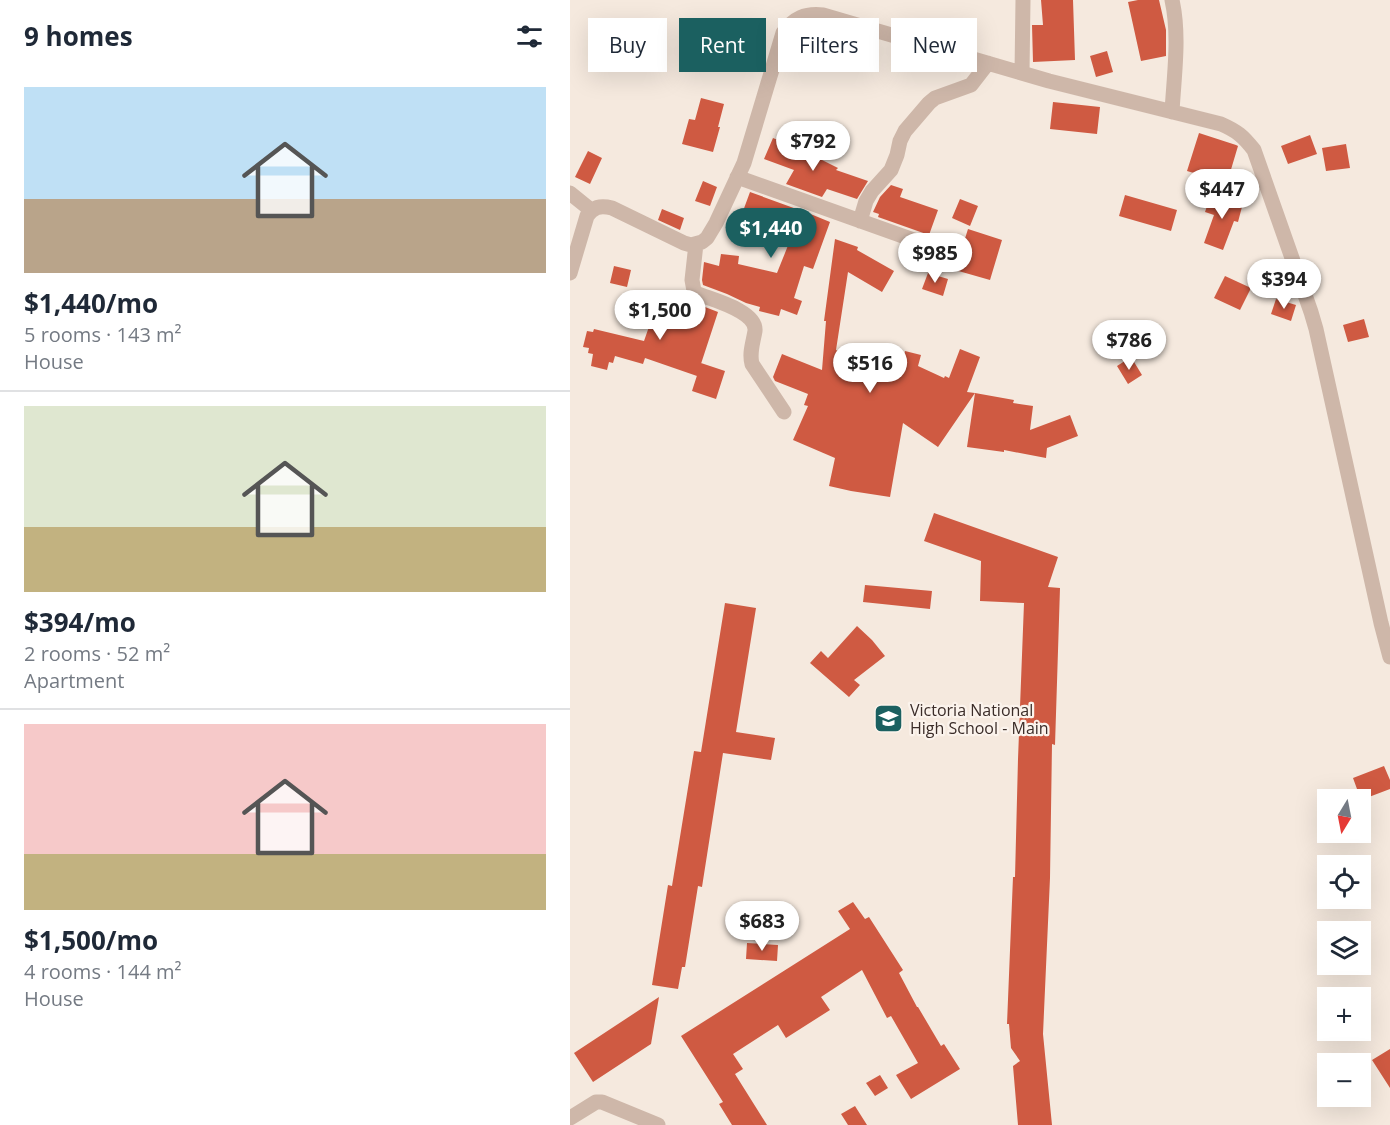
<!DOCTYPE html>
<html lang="en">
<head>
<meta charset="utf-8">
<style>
	body { margin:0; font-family:"Open Sans",sans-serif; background:#f2f2f3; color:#1f2937; height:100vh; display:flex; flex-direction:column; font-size:22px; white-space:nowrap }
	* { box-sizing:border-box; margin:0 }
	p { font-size:20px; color:#747a83 }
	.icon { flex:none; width:33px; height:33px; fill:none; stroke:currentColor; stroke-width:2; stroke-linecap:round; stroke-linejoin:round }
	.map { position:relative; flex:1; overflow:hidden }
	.panel { display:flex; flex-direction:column; background:#fff; width:570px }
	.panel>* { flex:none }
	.banner { position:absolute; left:18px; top:18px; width:570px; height:54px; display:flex; gap:12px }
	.needle { width:39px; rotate:190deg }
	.controls { position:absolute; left:747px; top:789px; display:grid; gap:12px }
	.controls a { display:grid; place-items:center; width:54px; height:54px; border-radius:0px; background:#fff; box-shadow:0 6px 24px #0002; font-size:30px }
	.price { position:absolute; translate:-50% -51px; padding:0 14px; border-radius:21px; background:#fff; color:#222; font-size:20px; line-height:39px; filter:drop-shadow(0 2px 3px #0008) }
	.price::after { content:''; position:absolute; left:50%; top:36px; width:18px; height:14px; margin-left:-9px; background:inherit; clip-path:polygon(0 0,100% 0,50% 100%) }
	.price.on { background:#1b6060; color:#fff }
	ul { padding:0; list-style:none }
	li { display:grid; align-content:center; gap:12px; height:318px; padding:0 24px }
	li+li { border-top:2px solid #e0e1e3 }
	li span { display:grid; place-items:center; height:186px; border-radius:0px; color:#555 }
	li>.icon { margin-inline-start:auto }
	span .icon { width:108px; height:108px; fill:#fffc; stroke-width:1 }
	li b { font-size:26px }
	h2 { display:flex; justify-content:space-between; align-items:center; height:72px; padding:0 24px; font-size:26px }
	.pill { padding:0 21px; border-radius:0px; background:#fff; box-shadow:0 6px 24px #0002; font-size:21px; line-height:54px }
	.pill.on { background:#1b6060; color:#fff }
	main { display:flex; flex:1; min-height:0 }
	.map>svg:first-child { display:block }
	.building { fill:#cf5a42 }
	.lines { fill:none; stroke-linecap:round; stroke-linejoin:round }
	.minor { stroke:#ceb7a9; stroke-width:15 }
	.labels { text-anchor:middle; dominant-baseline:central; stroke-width:4.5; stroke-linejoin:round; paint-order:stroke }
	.poi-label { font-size:16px; fill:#3b2d29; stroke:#fbf3ec; text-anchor:start }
</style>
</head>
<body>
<main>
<section class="panel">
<h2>9 homes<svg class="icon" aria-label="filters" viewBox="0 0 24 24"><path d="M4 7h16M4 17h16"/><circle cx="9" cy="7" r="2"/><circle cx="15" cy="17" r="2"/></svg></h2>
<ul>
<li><span style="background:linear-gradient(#bfe0f5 60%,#b9a48a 0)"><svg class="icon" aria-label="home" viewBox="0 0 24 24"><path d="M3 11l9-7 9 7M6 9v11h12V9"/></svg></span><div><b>$1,440/mo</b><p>5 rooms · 143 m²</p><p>House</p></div></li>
<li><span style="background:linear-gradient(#dfe7d0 65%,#c2b280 0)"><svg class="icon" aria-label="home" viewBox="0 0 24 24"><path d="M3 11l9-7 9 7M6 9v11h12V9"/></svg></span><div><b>$394/mo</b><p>2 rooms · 52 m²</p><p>Apartment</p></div></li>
<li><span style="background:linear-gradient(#f6c9c9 70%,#c2b280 0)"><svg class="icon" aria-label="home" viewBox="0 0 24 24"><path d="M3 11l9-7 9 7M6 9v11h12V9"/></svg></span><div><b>$1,500/mo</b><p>4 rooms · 144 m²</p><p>House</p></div></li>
</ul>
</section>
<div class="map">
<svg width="820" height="1125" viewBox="0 0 820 1125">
	<rect width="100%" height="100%" fill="#f5e9de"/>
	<path class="building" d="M471,0H503L505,60L463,62L462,25H473Z
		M568,0H589L596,30V56L571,61L558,2Z
		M537,51L543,72L526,77L520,56Z
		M131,98L154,104L148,127H150L143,152L112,144L119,119L125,120Z
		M483,102L530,107L527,134L480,129Z
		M629,133L666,145L668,146L657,183L617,171Z
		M740,135L747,154L718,164L711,146Z
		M203,138L232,150L268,168L266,170L298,181L287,199L257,189L252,197L216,184L224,170L194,159Z
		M776,144L780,168L756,171L752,148Z
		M18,151L32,158L20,184L5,177Z
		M133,181L147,187L140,206L125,201Z
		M321,185L333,189L330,197L368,210L359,235L308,217L309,214L303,212L310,197Z
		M180,192L243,215L260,222L243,269L234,266L224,298L232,301L227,315L211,309L209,316L189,311L190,307L176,303L157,294L133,285L132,280L134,262L149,266L151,254L169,256L168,264L207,273L223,233L192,221L189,229L169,222Z
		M641,194L673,203L668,222L664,221L653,250L634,243L644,215L635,212Z
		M555,195L607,210L601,231L549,216Z
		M390,199L408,206L400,226L382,218Z
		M92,209L114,218L110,230L88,220Z
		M398,229L432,240L420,280L385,270L387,265L392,263L395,258V253L392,248Z
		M265,239L288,247L287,250L324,271L312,292L278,272L266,350L310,374L315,359L332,365L335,351L351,355L348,366L374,378L375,376L379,378L390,349L410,357L397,392L405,393L368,447L333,423L320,497L281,491L259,486L265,458L223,440L238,406L234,405L238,394L205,381L203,377L212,354L252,370L256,321H254Z
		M44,266L61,270L57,287L40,283Z
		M358,273L378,279L373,296L352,289Z
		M655,276L681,288L670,310L644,298Z
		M706,299L726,305L721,321L701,314Z
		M101,301L121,307L122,302L148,312L127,376L75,358L73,364L45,356L43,363L39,362L37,370L21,366L23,354L18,353L19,348L13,347L17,331L23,332L24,329L74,341L81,321L94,325Z
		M794,319L799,337L778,342L773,325Z
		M561,357L572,375L558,384L547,366Z
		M131,363L155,371L146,399L122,391Z
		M405,393L444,400L443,403L463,406L460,430L500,415L508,436L477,448L476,458L434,450V452L397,447Z
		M364,513L488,557L478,587L490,588L485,745L482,744L480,878L473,1034L482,1125H448L443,1066L450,1061L441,1048L439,1024H437L443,877H445L448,759L454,603L410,601L411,561L354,541Z
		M295,585L362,591L360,609L293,602Z
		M155,603L186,608L166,732L205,738L201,760L153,753L132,887L128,886L115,967H112L108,989L82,985L98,885L102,886L124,751L131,752Z
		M287,626L302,640L315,656L284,680L290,685L279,697L240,663L251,651L258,658Z
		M814,766L820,780V789L791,800L783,778Z
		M283,902L295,919L299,917L333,970L329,973L347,1007H348L371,1046L374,1044L390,1069L341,1099L326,1075L348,1063L321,1016L317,1018L292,970L251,997L260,1010L216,1038L208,1025L163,1054L173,1069L165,1074L197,1125H162L149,1104L153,1102L111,1036L280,929L268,911Z
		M177,943L208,945L207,961L176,959Z
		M89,997L81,1044L23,1082L4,1053Z
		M820,1049V1088L802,1060Z
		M310,1075L318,1088L305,1096L296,1083Z
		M285,1106L297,1125H278L271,1114Z"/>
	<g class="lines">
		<path class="minor" d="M602,0C610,36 604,75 602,112
			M452,73L453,0
			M167,177L386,255
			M0,193L21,210
			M290,221L296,201L302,191L321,170L327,155L330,141L335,131L359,103L365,98L401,85L418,63
			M126,244L122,280L124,291L128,294C143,300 187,311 185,331C183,343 179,353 182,364L214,412
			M0,273L17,216C23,207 30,205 42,208L114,243L121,245L132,242L137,238L146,223L174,163L213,33C224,18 235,13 253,15L479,81L651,124C667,131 673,136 684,150L741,312L746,329L811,623L820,657
			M0,1118L26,1102H32L88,1125"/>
	</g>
	<defs>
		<symbol id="school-square" viewBox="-11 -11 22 22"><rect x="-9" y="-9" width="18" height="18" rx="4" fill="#1b6060" stroke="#fbf3ec"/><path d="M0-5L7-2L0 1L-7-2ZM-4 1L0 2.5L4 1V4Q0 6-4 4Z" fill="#fff"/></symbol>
	</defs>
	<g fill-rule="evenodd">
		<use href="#school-square" x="302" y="702" width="33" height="33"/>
	</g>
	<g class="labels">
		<g class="poi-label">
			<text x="340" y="710">Victoria National<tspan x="340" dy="18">High School - Main</tspan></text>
		</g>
	</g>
</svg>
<div class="controls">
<a><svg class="needle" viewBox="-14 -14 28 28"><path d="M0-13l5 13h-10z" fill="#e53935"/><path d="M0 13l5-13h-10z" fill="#747a83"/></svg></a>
<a><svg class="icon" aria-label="locate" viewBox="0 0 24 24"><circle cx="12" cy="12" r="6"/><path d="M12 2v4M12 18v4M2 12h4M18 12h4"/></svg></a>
<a><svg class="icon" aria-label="layers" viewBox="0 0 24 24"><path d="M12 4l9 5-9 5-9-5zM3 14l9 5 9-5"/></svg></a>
<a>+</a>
<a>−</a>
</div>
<b class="price" style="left:243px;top:172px">$792</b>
<b class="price" style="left:652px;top:220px">$447</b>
<b class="price on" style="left:201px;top:259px">$1,440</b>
<b class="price" style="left:365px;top:284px">$985</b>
<b class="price" style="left:714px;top:310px">$394</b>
<b class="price" style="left:90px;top:341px">$1,500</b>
<b class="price" style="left:559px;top:371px">$786</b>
<b class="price" style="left:300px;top:394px">$516</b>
<b class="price" style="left:192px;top:952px">$683</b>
<div class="banner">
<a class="pill">Buy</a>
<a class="pill on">Rent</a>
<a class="pill">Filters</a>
<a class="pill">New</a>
</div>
</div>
</main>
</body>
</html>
